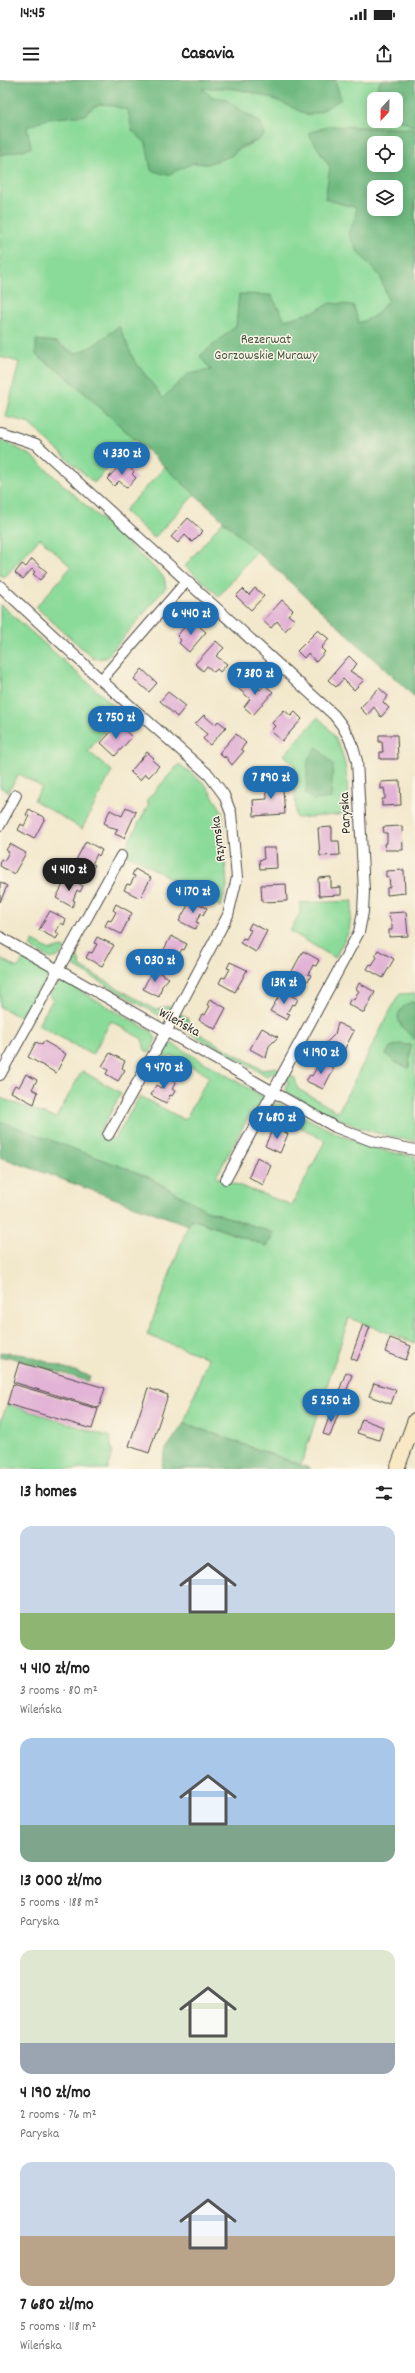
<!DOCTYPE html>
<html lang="en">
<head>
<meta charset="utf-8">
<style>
	body { margin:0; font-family:Dekko,sans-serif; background:#f2f2f2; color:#222; height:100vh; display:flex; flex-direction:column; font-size:15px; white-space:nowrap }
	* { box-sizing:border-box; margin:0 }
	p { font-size:13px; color:#767676 }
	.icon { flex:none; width:22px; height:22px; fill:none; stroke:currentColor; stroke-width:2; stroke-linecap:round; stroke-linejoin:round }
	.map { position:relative; height:1389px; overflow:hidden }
	.side { display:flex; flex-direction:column; background:#fff; flex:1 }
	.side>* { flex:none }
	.needle { width:26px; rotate:202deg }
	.tools { position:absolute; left:367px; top:12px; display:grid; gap:8px }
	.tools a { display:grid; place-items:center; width:36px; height:36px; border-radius:8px; background:#fff; box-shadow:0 2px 10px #0003; font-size:20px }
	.price { position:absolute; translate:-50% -34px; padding:0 9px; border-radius:14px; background:#1f6fb2; color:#fff; font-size:13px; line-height:26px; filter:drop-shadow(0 1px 2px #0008) }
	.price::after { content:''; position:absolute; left:50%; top:24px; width:12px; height:9px; margin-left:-6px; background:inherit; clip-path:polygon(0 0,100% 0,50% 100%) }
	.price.active { background:#222; color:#fff }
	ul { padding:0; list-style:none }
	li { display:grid; align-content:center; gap:8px; height:212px; padding:0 20px }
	li span { display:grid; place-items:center; height:124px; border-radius:12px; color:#555 }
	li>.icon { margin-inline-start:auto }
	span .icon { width:72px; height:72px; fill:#fffc; stroke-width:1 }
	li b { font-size:17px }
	h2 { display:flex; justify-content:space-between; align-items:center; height:48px; padding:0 20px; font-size:17px }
	.status { display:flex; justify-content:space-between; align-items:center; height:28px; padding:0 20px; background:#fff; direction:ltr }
	.status svg { height:11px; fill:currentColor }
	header { display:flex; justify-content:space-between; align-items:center; height:52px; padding:0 20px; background:#fff; font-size:18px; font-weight:800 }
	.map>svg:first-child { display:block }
	.green { fill:#8ada99; stroke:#5a8262; fill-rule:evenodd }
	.forest { fill:#6fba81; stroke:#4d7256; fill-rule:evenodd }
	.building { fill:#e2b3d6 }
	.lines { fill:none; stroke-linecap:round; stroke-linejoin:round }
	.street-casing { stroke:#494743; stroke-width:12 }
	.secondary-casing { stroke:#494743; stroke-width:16 }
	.street { stroke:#fff; stroke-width:10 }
	.secondary { stroke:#f8e8c3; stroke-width:14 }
	.labels { text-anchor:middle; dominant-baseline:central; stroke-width:3; stroke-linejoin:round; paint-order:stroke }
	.park-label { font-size:14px; fill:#435746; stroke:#fcf5e5 }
	.street-label { font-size:14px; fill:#2b2b2b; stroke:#fcf5e5 }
</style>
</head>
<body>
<div class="status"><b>14:45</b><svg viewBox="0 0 49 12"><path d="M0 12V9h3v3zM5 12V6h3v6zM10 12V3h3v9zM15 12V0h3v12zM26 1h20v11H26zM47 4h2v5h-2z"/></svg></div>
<header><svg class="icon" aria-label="menu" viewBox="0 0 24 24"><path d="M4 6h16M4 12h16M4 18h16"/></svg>Casavia<svg class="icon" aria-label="share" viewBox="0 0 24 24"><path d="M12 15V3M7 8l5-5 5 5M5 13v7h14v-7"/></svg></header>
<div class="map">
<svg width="415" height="1389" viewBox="0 0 415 1389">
	<rect width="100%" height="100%" fill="#fcf5e5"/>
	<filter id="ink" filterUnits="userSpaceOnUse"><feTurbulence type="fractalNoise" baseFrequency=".025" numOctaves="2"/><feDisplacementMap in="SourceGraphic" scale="8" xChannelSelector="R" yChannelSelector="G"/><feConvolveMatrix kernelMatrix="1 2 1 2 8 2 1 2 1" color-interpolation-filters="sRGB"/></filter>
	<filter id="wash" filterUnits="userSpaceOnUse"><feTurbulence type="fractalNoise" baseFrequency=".012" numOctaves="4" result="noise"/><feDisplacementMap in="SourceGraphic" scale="16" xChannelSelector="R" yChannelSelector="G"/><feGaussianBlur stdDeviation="0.9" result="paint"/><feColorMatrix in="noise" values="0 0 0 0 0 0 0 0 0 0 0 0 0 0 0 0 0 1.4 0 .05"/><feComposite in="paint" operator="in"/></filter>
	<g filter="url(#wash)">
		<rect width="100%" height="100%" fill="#f2e8cc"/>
		<path class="green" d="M0,0H382L376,12L377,19H374V41H396V38L415,43V606L68,287L38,276L65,295L135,359L94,403L27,342L6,337L19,282L0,277ZM257,61C233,70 221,85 193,83ZM374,63H396V85H374ZM374,107H396V129H374Z
			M0,359L32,376L164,497L166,507L106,578L94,579L36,527L71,487L40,458L4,498L0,495Z
			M165,387L195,414L154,458L124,431Z
			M223,441L257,471L219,516L185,486Z
			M0,524L121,632L88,671L112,691L82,749L34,720L42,707L19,694L8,712L0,707Z
			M318,637C350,667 346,694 349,734L296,738L294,685L284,675Z
			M179,684L205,704L222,731L227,807L221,827L123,772L149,724L146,721Z
			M353,821L349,851L335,878L290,851L300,833V823Z
			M33,861L50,870L62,867L66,869L58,877L51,879L30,867Z
			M73,873L77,875L81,887L156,930L168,926L173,929L170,935L166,933L160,936L75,887L72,882L74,878L71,876Z
			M0,878L17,888L24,879L48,895L43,912L38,909L22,938L0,927Z
			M65,902L152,952L156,959L150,973L145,970L142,959L111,941L92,975L38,945L53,919L49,916C53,909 55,902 65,902Z
			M415,913V1061C362,1053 334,1038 288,1013L286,1009L288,1001L285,999L288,994L295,998L298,1009L338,1032L399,914Z
			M181,934L187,937L191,949L263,990L275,987L280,990L277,995L273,993L267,996L183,949L181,941L178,939Z
			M171,963L262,1016L263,1020L257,1033L252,1030L216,1097L292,1125L325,1061L279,1035L267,1039L264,1037L273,1024H281C324,1048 365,1071 415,1076V1263L349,1238L301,1385L184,1343L208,1278L147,1255L188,1145L192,1139L267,1166L274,1153L206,1130L146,1096L35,1056L0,1041V1018L56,1038L82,991L121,1013L99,1054L115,1059L140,1016L185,1040L209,996L172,976L161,979L156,976L162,967Z
			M7,1324L110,1357L112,1371L108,1389H0V1344Z"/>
		<path class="forest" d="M0,0H335L341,19L320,32L307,35C274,17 239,4 202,9L213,17L227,19C236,30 250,34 261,43L264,55L257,61L242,66L231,76L207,84L193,83L167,95L151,90L146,63L132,50L128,30C108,26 101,17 85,35L47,39L27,47L31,68L0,75Z
			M381,0H415V47L396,38V19H377L375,12Z
			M330,46L415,49V617L65,295L36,275V260L56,262L75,274L93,266L119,246L134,280L163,318L188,294L211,290L200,276L236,246L239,214L271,215L285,240L316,231L330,223L353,225L359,243L375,236L388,220L380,196L358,172L348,153L355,139L356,128L325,119L330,87L308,53ZM374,63H396V85H374ZM374,107H396V129H374Z
			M317,667L333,685L331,718L314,720L306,715L308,679Z
			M411,922L415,923V959C400,947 388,934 411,922Z
			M400,964L411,965L409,988L394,982L386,974L390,967Z
			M0,1041L146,1096L206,1130L274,1153L267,1166L192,1139L188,1145L0,1077Z
			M0,1272L25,1275L90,1296L88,1301L9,1277L0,1278Z
			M184,1343L301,1385L311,1389H161L166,1369Z"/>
		<g id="blocks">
			<path class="building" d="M121,384L125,388L128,386L134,392L132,394L136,398L127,408L119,401L114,406L107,399Z
				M188,438L203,451L192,462L185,455L178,463L171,457Z
				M32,479L47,492L40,500L33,494L35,492L32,489L23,499L15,493L22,484L26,487Z
				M255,508L264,516L251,530L236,516L243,509L249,515Z
				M282,520L293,530L288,535L295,540L285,551L277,541L271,548L263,541Z
				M195,543L206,552L189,572L179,563L181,560L177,556L187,544L191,548Z
				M318,550L329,559L321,568L325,572L316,582L308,573L304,578L297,571Z
				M216,561L224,568L216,576L227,584L220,592L217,589L214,592L207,586L203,591L195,584Z
				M349,576L357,584L350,591L364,600L354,610L343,599L336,607L328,600Z
				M142,589L157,603L149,612L134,599Z
				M248,598L260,610L265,605L273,612L253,635L244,627L250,619L239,609Z
				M379,608L388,616L383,622L389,628L381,637L374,627L367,635L360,628Z
				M168,612L186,626L177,637L160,621Z
				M284,630L291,636L295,632L302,639L282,661L271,651L275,646L272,643Z
				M204,635L215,645L218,641L226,647L210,665L203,659L207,654L195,644Z
				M118,644L132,657L115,676L101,663Z
				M236,654L246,663L241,669L244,671L232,685L225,676L224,678L219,673Z
				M379,655H397L398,679H380V672H383L382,662H379Z
				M147,672L154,678L152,680L159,686L149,697L145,694L140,700L130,692Z
				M282,698L285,734L254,736L253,720L267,719L266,700Z
				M400,701L401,725L382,726V719H385V713L384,708L381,709V702Z
				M126,727L136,732L124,758L115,754L118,749L107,746L108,745L104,743L110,730L122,736Z
				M29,729L45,738L34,759L18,750L21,744L24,746L29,736L26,735Z
				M402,746L403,770H385L384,764L387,763V753H384L383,747Z
				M332,747V761H339L340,775L320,776L318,748Z
				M86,761L102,770L99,776L97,774L92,784L95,785L91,791L75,782Z
				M10,764L26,773L14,794L0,786L1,779L4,781L9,772L6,770Z
				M263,768H276L277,788L260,789L259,780L264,779Z
				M135,789L151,798L140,818L124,810L127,804L130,805L135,796L132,795Z
				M404,790L405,813L387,815V808L390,807L389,797H386V791Z
				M67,797L83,806L80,812L77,810L73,820L75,821L72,827L56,818Z
				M331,797V808L341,807V815L319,816L318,798Z
				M0,802L7,806L0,822Z
				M286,804L287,821L262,822L261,805Z
				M191,820L207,828L203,835L201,833L196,842L199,843L195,849L179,841Z
				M116,824L132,833L121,854L105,846L108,840L111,841L116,832L113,830Z
				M50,831L66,839L64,845L61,843L56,852L59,854L56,859L39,850Z
				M406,832L408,856L389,857V850H392V845L388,833Z
				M251,843L267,851L256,872L240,863L243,858L246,859L251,850L248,849Z
				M171,856L187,864L184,870L182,869L177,878L179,879L176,885L160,877Z
				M97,857L114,865L102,886L86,878L89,872L92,873L97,864L94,863Z
				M378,870L394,879L383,898L367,889L370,884L372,885L377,877L375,875Z
				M303,871L319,880L316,886L313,885L311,889L308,894L311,895L308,901L291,893Z
				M230,882L247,890L235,912L219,903L222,897L225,898L230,889L227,888Z
				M153,889L169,898L162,906L159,917L143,909Z
				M359,903L375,912L364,933L348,924L351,918L354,920L356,915L359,911L356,909Z
				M282,911L298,919L295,925L292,924L287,933L290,934L287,940L270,931Z
				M210,919L226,928L215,949L199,940L202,934L205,935L210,926L207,925Z
				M338,943L354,951L343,972L326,963L335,954Z
				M262,948L278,957L269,966L266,978L250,969Z
				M44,961L66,974L56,993L28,977L36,962L42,965Z
				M110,973L125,981L122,988L125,990L118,1001L106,994L108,990L102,986Z
				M318,980L334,988L323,1009L306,1001L310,995L312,996L317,987L314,986Z
				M26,994L37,1000L32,1009L38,1012L34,1024L11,1012L15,1005L19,1007Z
				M166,997L176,1002L172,1009L175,1011L172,1016L170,1015L166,1023L151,1015L156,1005L161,1008Z
				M274,1046L288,1054L280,1073L265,1066Z
				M257,1077L271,1085L263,1105L249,1097Z
				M363,1244L370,1247L357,1281L351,1278Z
				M390,1258L411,1266L406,1280L385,1272Z
				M19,1282L105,1308L99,1328L13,1302Z
				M346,1292L352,1295L342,1324L335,1322Z
				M374,1303L396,1310L391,1324L369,1316Z
				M13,1304L98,1329L92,1349L7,1324Z
				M148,1308L168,1315L149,1373L129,1366Z
				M332,1329L339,1332L330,1356L323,1354Z
				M362,1339L383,1347L379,1360L357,1353Z"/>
		</g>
	</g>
	<g filter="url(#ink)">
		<use href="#blocks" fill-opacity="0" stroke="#494743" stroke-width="1"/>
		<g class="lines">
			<defs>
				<path id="street" d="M0,352L36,364L334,635C346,649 353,663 357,681L364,811L363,832L359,852L226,1099
					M0,506L101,600L209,695L224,715L231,733L237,798L228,835L166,952L108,1055
					M101,600L186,502
					M0,745L16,715
					M0,857L335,1047L372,1061L415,1070
					M0,995L121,776"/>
				<path id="secondary" d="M397,1389L415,1340"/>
			</defs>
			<use href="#street" class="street-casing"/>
			<use href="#secondary" class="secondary-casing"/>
			<use href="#street" class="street"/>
			<use href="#secondary" class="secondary"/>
		</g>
	</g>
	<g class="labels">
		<g class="park-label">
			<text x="266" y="260">Rezerwat<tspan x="266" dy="16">Gorzowskie Murawy</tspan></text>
		</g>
		<g class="street-label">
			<text transform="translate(346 733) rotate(-93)">Paryska</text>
			<text transform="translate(219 759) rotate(-97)">Rzymska</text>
			<text transform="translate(179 943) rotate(29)">Wileńska</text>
		</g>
	</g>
</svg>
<div class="tools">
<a><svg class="needle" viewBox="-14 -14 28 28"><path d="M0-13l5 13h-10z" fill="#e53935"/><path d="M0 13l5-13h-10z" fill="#767676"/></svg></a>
<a><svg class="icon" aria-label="locate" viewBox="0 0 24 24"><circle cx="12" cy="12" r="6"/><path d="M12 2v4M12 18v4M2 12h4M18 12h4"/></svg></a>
<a><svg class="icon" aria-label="layers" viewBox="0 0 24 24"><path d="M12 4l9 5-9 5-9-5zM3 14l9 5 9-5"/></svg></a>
</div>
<b class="price" style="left:122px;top:396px">4 330 zł</b>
<b class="price" style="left:191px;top:556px">6 440 zł</b>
<b class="price" style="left:255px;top:616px">7 380 zł</b>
<b class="price" style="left:116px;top:660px">2 750 zł</b>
<b class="price" style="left:271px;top:720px">7 890 zł</b>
<b class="price active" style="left:69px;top:812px">4 410 zł</b>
<b class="price" style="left:193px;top:834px">4 170 zł</b>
<b class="price" style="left:155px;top:903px">9 030 zł</b>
<b class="price" style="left:284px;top:925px">13K zł</b>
<b class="price" style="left:321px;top:995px">4 190 zł</b>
<b class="price" style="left:164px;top:1010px">9 470 zł</b>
<b class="price" style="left:277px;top:1060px">7 680 zł</b>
<b class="price" style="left:331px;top:1343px">5 250 zł</b>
</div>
<section class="side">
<h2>13 homes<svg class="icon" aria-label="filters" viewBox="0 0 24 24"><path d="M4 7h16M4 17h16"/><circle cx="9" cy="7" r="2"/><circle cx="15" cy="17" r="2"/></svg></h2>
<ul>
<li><span style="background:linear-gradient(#c9d6e8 70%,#8fb573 0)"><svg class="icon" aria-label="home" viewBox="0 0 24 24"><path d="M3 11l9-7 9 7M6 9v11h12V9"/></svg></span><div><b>4 410 zł/mo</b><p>3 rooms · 80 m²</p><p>Wileńska</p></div></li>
<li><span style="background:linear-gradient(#a9c7e8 70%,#7fa58c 0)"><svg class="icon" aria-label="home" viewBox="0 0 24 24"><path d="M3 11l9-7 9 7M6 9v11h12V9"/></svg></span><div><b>13 000 zł/mo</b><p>5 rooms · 188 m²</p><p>Paryska</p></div></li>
<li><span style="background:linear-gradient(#dfe7d0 75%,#9aa5b1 0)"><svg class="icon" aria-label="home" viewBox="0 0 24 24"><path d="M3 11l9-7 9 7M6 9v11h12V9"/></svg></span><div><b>4 190 zł/mo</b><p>2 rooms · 76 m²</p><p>Paryska</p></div></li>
<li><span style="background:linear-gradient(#c9d6e8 60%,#b9a48a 0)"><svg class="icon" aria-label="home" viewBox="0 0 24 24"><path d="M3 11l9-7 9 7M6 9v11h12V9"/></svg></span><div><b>7 680 zł/mo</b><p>5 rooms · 118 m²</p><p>Wileńska</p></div></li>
</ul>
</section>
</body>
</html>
